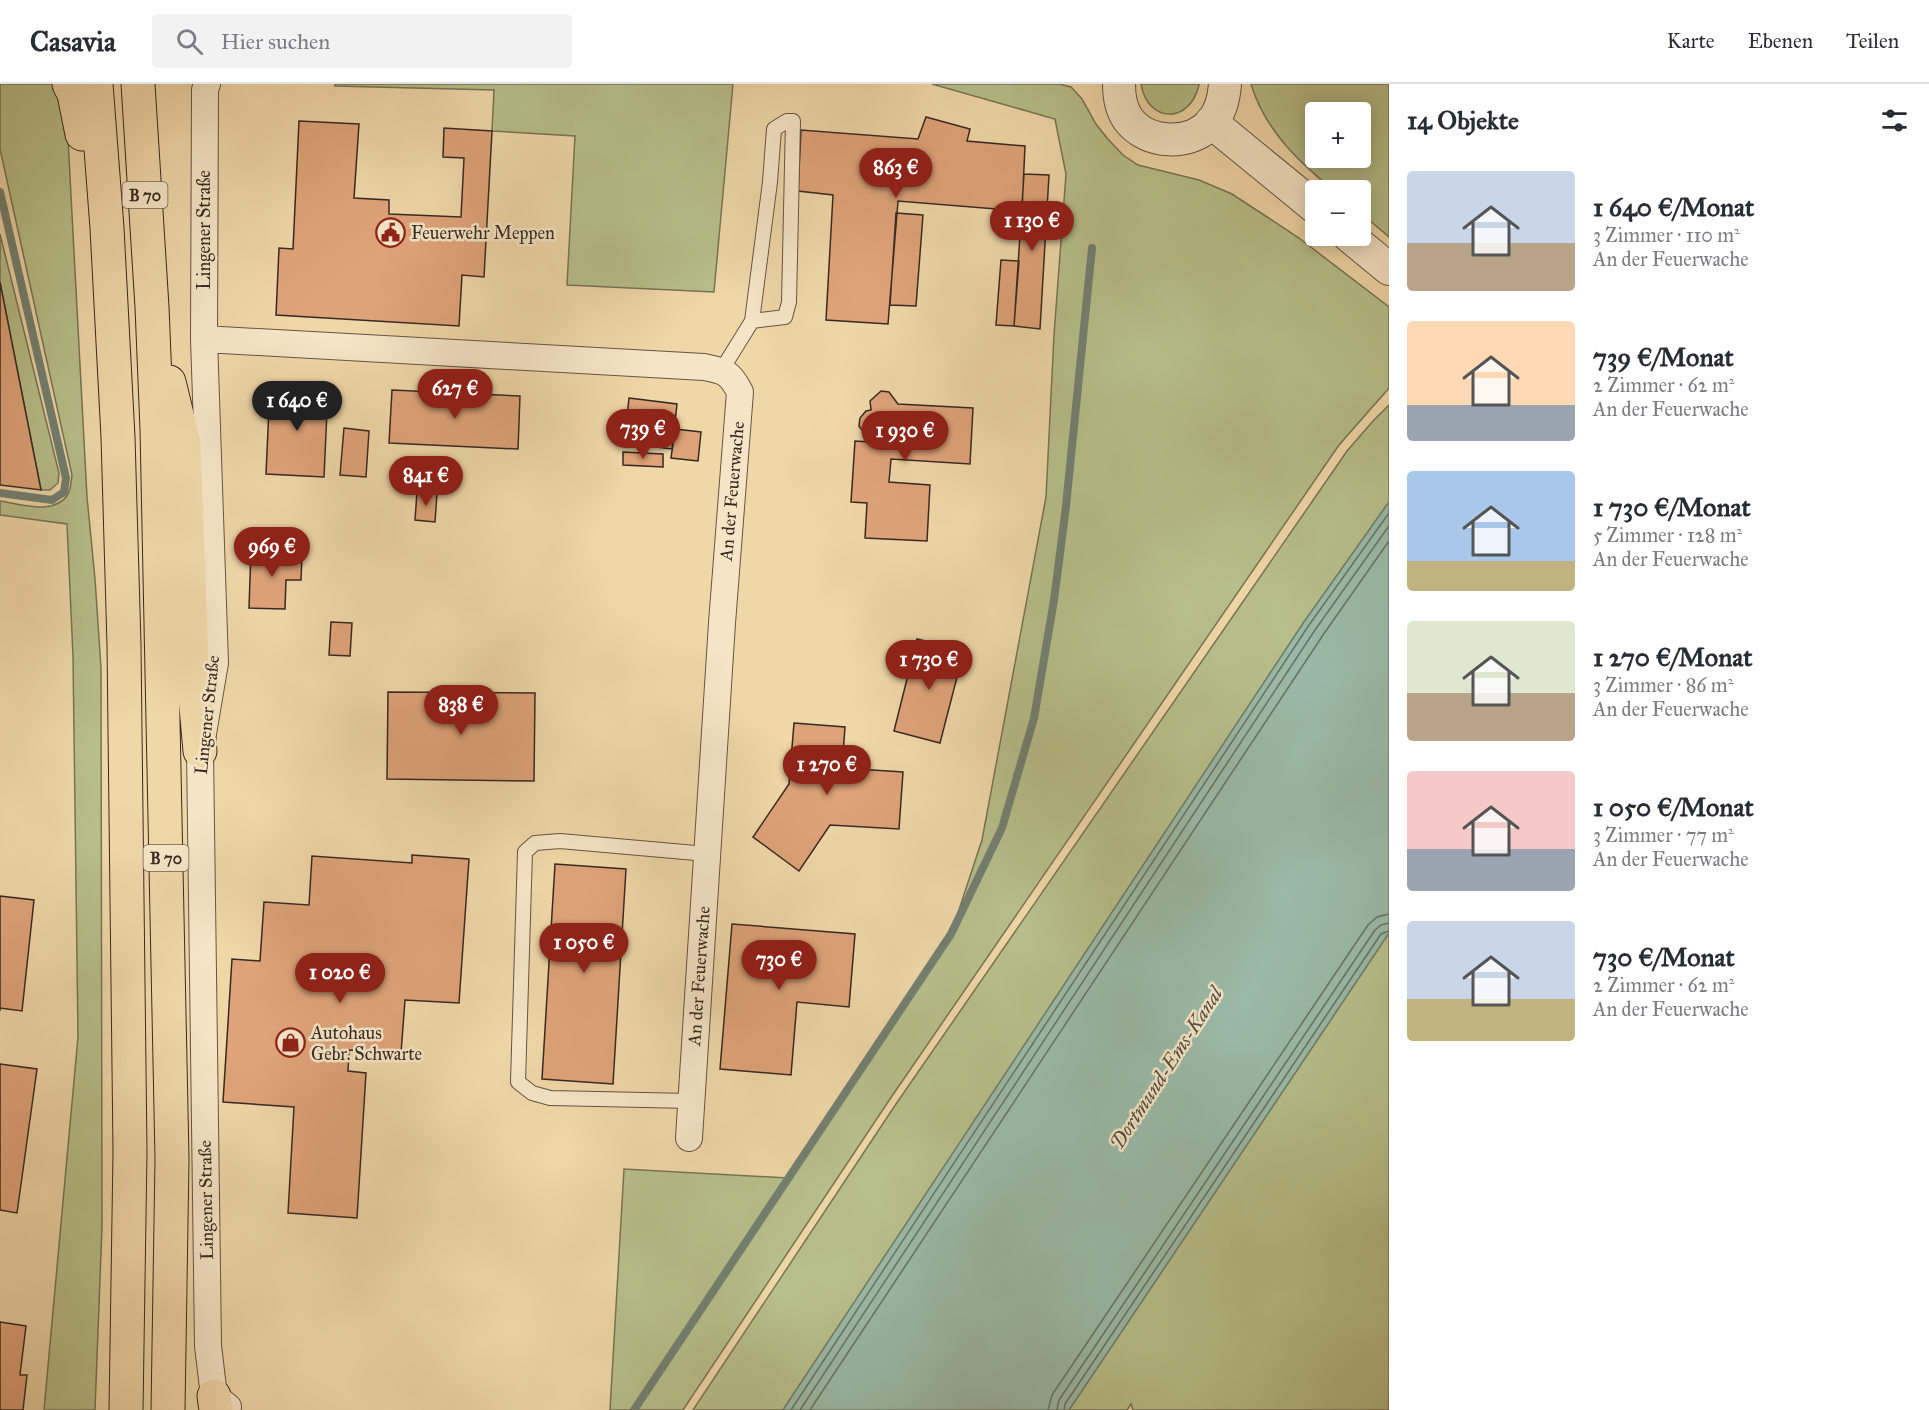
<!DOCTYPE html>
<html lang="de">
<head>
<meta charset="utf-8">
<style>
	body { margin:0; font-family:"IM FELL Great Primer",serif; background:#f2f2f3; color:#2b2b33; height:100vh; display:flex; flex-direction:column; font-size:22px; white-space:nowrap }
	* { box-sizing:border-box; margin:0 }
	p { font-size:20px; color:#7c7c81 }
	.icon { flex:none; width:33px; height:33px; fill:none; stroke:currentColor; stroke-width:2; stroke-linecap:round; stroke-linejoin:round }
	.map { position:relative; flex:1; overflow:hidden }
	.side { display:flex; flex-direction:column; background:#fff; width:540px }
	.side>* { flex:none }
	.fabs { position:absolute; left:1305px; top:18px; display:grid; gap:12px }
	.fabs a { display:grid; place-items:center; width:66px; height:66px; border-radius:6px; background:#fff; box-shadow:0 3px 15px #0003; font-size:30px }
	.price { position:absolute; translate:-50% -51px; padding:0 14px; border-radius:21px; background:#8f2418; color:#fff; font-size:20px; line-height:39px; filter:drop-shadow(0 2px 3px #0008) }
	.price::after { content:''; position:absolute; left:50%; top:36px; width:18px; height:14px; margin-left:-9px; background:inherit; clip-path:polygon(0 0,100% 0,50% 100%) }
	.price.active { background:#222; color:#fff }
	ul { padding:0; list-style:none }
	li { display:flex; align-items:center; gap:18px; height:150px; padding:0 18px }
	li span { display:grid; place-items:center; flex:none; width:168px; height:120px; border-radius:6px; color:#555 }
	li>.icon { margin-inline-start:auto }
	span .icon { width:72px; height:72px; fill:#fffc; stroke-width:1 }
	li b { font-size:26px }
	h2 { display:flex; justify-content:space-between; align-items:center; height:72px; padding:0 18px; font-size:26px }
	header { display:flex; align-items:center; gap:36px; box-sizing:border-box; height:84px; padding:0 30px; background:#fff; border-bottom:2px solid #e1e1e2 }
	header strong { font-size:28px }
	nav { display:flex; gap:33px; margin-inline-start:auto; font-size:21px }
	.search { width:420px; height:54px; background:#f2f2f3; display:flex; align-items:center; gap:15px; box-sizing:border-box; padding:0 21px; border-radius:6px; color:#7c7c81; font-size:22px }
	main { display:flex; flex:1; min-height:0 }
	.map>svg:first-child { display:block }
	.green { fill:#b7bf8a; stroke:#777456; stroke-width:1.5; fill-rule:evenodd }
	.water { fill:#9abaa7; stroke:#728071; stroke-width:1.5 }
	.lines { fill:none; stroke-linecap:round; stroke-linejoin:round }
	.shore { stroke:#687264; stroke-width:1.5 }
	.stream { stroke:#728071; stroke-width:8 }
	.building { fill:#dfa379; stroke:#372921; stroke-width:1.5 }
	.service-casing { stroke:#655443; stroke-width:16 }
	.minor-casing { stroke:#655443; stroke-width:28 }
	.tertiary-casing { stroke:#655443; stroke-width:34 }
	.trunk-casing { stroke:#372921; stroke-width:35 }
	.service { stroke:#f5e5c6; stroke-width:14 }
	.minor { stroke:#f5e5c6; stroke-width:26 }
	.tertiary { stroke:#f5e5c6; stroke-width:32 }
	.trunk { stroke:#f0d7a8; stroke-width:33 }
	.labels { text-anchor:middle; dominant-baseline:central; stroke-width:5; stroke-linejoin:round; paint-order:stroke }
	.shield { fill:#f5e5c6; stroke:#706152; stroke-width:1.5 }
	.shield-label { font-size:16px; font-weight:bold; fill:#372921 }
	.street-label { font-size:18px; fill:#372921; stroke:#f5e5c6 }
	.poi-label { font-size:18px; fill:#372921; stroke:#f5e5c6; text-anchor:start }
	.water-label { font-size:20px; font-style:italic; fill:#504d42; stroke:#f5e5c6 }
</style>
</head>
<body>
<header>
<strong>Casavia</strong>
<div class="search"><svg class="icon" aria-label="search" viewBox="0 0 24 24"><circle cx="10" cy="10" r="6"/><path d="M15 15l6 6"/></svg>Hier suchen</div>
<nav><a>Karte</a><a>Ebenen</a><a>Teilen</a></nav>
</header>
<main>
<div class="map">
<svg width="1389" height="1326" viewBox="0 0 1389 1326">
	<rect width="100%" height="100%" fill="#f0d7a8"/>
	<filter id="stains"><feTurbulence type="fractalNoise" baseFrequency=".00333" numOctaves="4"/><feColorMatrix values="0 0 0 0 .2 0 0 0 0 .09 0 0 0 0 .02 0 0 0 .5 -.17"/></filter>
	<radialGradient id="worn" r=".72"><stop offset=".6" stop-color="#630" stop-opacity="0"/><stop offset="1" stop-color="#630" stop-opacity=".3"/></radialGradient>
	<path class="green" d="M0,0H55L68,55L87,413L95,495L101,584L102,1142L95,1326H44L78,953L73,572L67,440L0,431V417C21,420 55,432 68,410C71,405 71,397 72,391L0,65Z
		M335,0H733L714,208L567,201L575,52L492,47L494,6L335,2Z
		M932,0H1059L1071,3L1082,15L1096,40L1107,54L1123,71L1138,81L1199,96L1232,110L1299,154L1389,223V304L1339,361L890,1015L683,1326H610L624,1085L788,1094L951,850L982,756L1046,413L1054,251L1066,90L1055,35Z
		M1141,0H1199V1C1190,40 1148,40 1141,0Z
		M1251,0H1389V153L1361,129L1360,106H1333C1297,76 1265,46 1251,0ZM1360,28V74H1316V28Z
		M0,150L59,389L58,399L50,406H41L0,198Z
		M1389,321V418L1304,538L783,1326H693L896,1020L1347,367L1373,337Z
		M1389,849V1326H1133L1131,1320L1127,1326H1069Z"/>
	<path class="water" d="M1389,418V849L1069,1326H783L1304,538Z"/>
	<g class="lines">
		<path class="shore" d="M791,1326L1309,541L1389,429
			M800,1326L1315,546L1389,442
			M810,1326L1323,551L1389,457
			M1048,1326L1052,1311L1368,841L1377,833L1389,830
			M1057,1326L1059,1316L1375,846L1381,841L1389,839
			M1064,1326L1065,1320L1381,850L1389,847"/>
		<path class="stream" d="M0,108L66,394L64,408L52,416L0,409
			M634,1326L951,850L1002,744L1034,634L1054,516L1066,422L1092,164"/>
	</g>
	<path class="building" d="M926,33L970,45L967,57L1025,62L1022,127L898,117L888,240L826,236L833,111L798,107L801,46L918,55Z
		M299,37L359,40L354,114L389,116V130L461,133L464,74L443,73L444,44L492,47L484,193L462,191L459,242L276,231L279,164L293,165Z
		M1024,90L1049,91L1040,245L1014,242Z
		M896,129L923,131L916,222L890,221Z
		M1001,176L1019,177L1014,242L996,241Z
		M0,198L41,406L0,401Z
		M270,302L328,305L324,393L266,390Z
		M392,306L520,312L518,365L389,359Z
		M881,307L889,308L898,320L973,324L970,380L891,375L889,398L930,401L927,457L865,454L867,419L851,418L855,357L871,358V349H864L859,342L860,334L866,327L871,326L870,317Z
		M629,314L677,320L672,365L624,359Z
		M344,344L369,347L366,393L340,391Z
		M675,345L701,348L698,377L671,374Z
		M623,368L663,370V383L623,381Z
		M417,408L437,409L435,438L415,436Z
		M251,466L302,469L301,496H286L285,525L249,524Z
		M331,538L352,539L350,572L329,571Z
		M917,555L964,566L940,659L894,647Z
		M388,608L535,609L534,697L387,695Z
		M794,639L845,643L842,684L903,688L899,745L830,741L799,787L753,753L789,700Z
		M412,771L469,775L459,919L405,916L401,969L349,966L348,987L366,989L357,1134L288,1129L294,1023L223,1018L232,875L260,877L264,818L309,821L312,772L412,779Z
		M555,780L626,785L613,1000L542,995Z
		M0,812L34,816L22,927L0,924V927Z
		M732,840L855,850L849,923L797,918L791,991L720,985Z
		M0,980L37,985L17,1129L0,1126Z
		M0,1238L26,1242L20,1291H27L23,1326H0Z"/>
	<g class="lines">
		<defs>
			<path id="service" d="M721,287L752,237L770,98L774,45L787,37H793L789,218L785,233L752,237
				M691,1017L550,1014L532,1009L518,998L525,768L535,759L560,757L707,770"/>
			<path id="minor" d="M207,0L205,6L204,255L215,579L200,667L208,1262L214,1312L228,1323
				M204,255L704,283C726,287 730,289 740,308L722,539L689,1054"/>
			<path id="tertiary" d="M1119,0C1119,12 1121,25 1128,35C1147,61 1191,62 1211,39C1221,28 1224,14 1225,0
				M1211,38L1316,124
				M1349,152L1389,185"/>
			<path id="trunk" d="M69,0L74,10L82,50
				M96,0L107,144L118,353L124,561L130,1068L126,1326
				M138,0L152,223L157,345L172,1075L168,1326
				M169,298L184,360L192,579L200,667
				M214,1312L216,1326"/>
		</defs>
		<use href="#service" class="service-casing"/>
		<use href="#minor" class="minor-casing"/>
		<use href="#tertiary" class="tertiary-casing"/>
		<use href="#trunk" class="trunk-casing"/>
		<use href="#service" class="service"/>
		<use href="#minor" class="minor"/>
		<use href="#tertiary" class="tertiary"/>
		<use href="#trunk" class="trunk"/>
	</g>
	<defs>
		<symbol id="civic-ring" viewBox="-11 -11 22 22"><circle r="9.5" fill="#f5e5c6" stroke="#8f2418" stroke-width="1.5"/><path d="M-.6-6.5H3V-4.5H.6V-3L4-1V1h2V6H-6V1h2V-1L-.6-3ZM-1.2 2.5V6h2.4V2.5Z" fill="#8f2418"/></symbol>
		<symbol id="shop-ring" viewBox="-11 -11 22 22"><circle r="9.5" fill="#f5e5c6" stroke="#8f2418" stroke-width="1.5"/><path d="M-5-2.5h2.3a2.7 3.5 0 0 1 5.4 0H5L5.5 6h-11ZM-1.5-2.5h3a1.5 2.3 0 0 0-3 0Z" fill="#8f2418"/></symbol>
	</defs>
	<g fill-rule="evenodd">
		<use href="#civic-ring" x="374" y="132" width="33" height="33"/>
		<use href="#shop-ring" x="274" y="942" width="33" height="33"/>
	</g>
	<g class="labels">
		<g class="shield">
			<rect x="122.5" y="98" width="45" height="26" rx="4.5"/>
			<rect x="143.5" y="761" width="45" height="26" rx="4.5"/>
		</g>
		<g class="shield-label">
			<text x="145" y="111">B 70</text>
			<text x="166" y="774">B 70</text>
		</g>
		<g class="street-label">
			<text transform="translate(204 146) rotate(-90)">Lingener Straße</text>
			<text transform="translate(732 407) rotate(-85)">An der Feuerwache</text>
			<text transform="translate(207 631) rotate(-84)">Lingener Straße</text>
			<text transform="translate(699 892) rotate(-86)">An der Feuerwache</text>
			<text transform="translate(206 1116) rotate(-91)">Lingener Straße</text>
		</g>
		<g class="poi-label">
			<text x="411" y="149">Feuerwehr Meppen</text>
			<text x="311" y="949">Autohaus<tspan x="311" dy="21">Gebr. Schwarte</tspan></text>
		</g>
		<g class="water-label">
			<text transform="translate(1166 984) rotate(-57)">Dortmund-Ems-Kanal</text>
		</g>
	</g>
	<rect width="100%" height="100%" filter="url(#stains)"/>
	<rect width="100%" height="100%" fill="url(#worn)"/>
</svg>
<div class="fabs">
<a>+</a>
<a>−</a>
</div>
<b class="price" style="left:896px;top:115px">863 €</b>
<b class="price" style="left:1032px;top:168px">1 130 €</b>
<b class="price" style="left:455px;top:336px">627 €</b>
<b class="price active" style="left:297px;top:348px">1 640 €</b>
<b class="price" style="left:643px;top:376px">739 €</b>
<b class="price" style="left:905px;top:378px">1 930 €</b>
<b class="price" style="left:426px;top:423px">841 €</b>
<b class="price" style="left:272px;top:494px">969 €</b>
<b class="price" style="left:929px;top:607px">1 730 €</b>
<b class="price" style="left:461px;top:652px">838 €</b>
<b class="price" style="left:827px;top:712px">1 270 €</b>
<b class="price" style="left:584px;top:890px">1 050 €</b>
<b class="price" style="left:779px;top:907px">730 €</b>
<b class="price" style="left:340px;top:920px">1 020 €</b>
</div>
<section class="side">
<h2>14 Objekte<svg class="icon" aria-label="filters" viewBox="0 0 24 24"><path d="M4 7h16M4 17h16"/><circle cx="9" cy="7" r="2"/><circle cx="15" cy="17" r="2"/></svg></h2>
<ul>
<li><span style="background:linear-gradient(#c9d6e8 60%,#b9a48a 0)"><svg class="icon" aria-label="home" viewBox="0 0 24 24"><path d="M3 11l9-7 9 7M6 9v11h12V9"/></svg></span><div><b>1 640 €/Monat</b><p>3 Zimmer · 110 m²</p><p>An der Feuerwache</p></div></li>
<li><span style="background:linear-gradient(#ffd9b3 70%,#9aa5b1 0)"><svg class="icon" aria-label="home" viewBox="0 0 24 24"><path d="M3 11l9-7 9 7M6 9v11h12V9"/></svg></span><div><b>739 €/Monat</b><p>2 Zimmer · 62 m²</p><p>An der Feuerwache</p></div></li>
<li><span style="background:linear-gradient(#a9c7e8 75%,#c2b280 0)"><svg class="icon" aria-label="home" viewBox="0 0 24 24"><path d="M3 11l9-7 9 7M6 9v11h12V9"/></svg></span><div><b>1 730 €/Monat</b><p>5 Zimmer · 128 m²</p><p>An der Feuerwache</p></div></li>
<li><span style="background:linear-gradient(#dfe7d0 60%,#b9a48a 0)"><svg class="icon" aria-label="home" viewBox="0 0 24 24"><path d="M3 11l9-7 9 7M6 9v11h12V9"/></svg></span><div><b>1 270 €/Monat</b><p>3 Zimmer · 86 m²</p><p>An der Feuerwache</p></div></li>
<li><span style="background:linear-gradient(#f6c9c9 65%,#9aa5b1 0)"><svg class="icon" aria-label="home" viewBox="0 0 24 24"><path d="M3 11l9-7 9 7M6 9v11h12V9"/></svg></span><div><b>1 050 €/Monat</b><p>3 Zimmer · 77 m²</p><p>An der Feuerwache</p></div></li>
<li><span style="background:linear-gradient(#c9d6e8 65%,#c2b280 0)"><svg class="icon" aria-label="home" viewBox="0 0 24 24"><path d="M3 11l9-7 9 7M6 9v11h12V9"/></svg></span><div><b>730 €/Monat</b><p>2 Zimmer · 62 m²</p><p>An der Feuerwache</p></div></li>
</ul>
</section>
</main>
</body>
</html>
